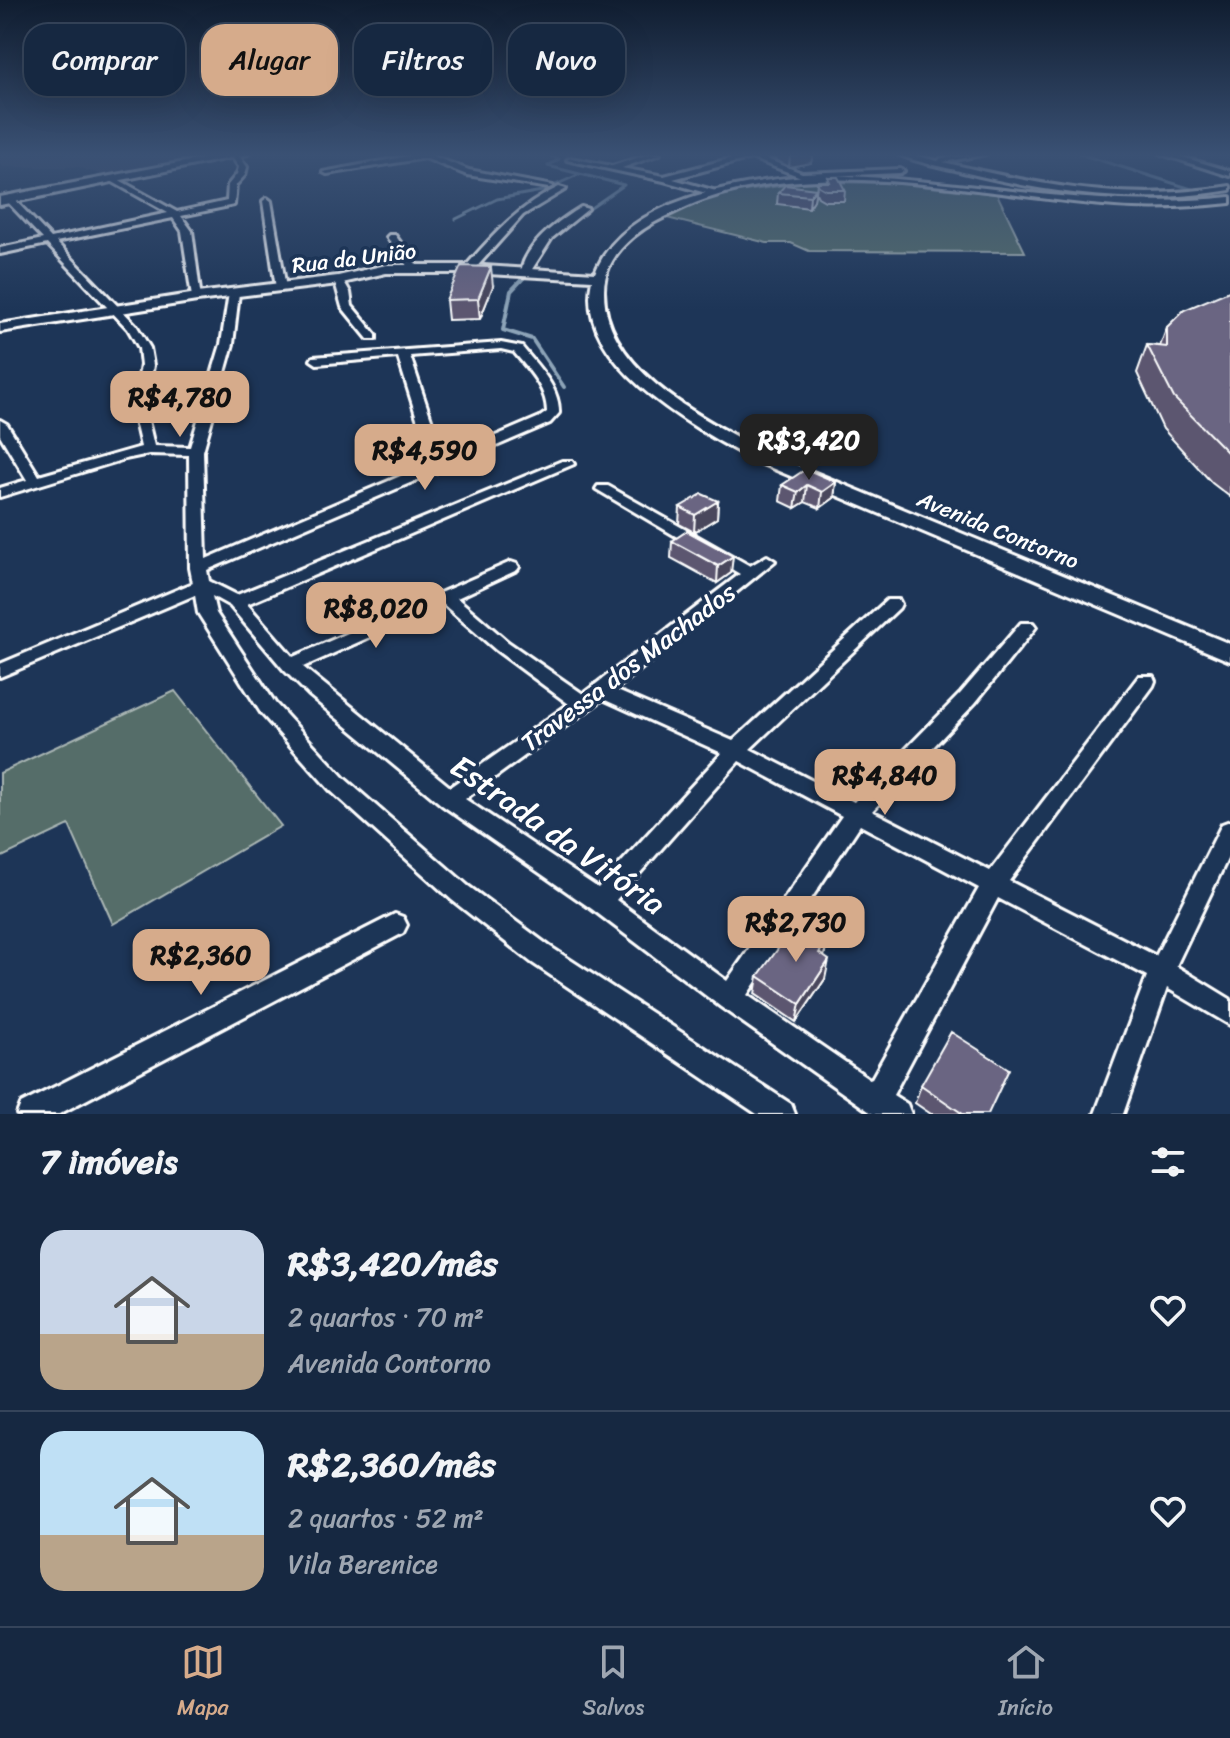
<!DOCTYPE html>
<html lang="pt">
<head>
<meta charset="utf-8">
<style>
	body { margin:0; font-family:Sriracha,sans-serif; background:#23344c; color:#f1f3f6; height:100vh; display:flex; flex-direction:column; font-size:30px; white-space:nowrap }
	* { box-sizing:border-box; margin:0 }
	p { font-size:26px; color:#9ea6b1 }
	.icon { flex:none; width:44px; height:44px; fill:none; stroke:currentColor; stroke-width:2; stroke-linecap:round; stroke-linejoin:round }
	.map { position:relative; height:1114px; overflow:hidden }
	.details { display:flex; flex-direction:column; background:#162841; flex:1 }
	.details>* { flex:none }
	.banner { position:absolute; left:24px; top:24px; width:800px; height:72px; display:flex; gap:16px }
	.price { position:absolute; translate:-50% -68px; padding:0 18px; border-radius:16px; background:#d6ab8b; color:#111; font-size:26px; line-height:52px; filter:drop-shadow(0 2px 4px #0008) }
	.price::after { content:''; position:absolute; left:50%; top:48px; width:24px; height:18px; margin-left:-12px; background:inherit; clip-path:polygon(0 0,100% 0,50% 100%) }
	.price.current { background:#222; color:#fff }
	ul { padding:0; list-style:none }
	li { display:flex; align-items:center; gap:24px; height:200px; padding:0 40px }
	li+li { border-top:2px solid #35445a }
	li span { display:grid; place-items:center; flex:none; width:224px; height:160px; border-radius:24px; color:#555 }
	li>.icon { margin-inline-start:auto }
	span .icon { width:96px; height:96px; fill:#fffc; stroke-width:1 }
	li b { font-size:34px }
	h2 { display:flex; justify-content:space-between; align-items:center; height:96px; padding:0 40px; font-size:34px }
	.tag { padding:0 28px; border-radius:24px; background:#162841; box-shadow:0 8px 32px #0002,0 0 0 2px #35445a; font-size:28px; line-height:72px }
	.tag.current { background:#d6ab8b; color:#111 }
	.menu { display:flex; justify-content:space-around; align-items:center; height:112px; border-top:2px solid #35445a; background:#162841; font-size:22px; color:#9ea6b1 }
	.menu a { display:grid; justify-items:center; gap:4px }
	.menu .current { color:#d6ab8b }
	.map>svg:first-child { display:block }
	.built { fill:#344364 }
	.green { fill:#546d69; stroke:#aab6b4; stroke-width:2 }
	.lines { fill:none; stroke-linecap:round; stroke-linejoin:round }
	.stream-far1 { stroke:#8da4b8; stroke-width:3 }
	.stream { stroke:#8da4b8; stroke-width:4 }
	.minor-casing { stroke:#fff; stroke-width:6 }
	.tertiary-casing { stroke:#fff; stroke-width:6 }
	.secondary-casing { stroke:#fff; stroke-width:6 }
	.minor { fill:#1d3557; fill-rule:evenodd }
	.tertiary { fill:#1d3557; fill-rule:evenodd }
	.secondary { fill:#1d3557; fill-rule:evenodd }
	.wall { fill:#5b5770; stroke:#fff; stroke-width:2 }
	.shaded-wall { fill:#4a475b; stroke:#fff; stroke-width:2 }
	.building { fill:#6a6582; stroke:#fff; stroke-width:2 }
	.labels { text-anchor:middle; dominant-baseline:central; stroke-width:7; stroke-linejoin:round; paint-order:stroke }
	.far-street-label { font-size:22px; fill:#fff; stroke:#1d3557 }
	.street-label { font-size:26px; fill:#fff; stroke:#1d3557 }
	.near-street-label { font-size:32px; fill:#fff; stroke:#1d3557 }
</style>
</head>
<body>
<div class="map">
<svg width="1230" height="1114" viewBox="0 0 1230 1114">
	<rect width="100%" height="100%" fill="#1d3557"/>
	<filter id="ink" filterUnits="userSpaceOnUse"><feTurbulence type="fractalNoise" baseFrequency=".0125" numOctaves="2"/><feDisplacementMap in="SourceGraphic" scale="16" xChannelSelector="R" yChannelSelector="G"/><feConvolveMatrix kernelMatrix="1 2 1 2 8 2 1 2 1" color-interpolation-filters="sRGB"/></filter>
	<g filter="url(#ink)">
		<path class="built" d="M0,154H198L205,159L108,177L78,167H3L0,165Z"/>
		<path class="green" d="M807,182L891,183L997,194L1025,252L809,251L791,243H767L663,217L718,195Z
			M175,691L281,826L113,924L69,825L0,858V773Z"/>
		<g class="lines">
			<path class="stream-far1" d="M547,154L559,159L548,166L624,185L572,221
				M1080,154L1198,191
				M456,219L497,199L542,191L580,174"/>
			<path class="stream" d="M530,271L511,291L503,330L532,339L564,387"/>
			<defs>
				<path id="minor" d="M230,154H238L247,167L245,175L236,185L234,205L181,216L192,231L201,299L192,297L182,231L173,218L56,242L136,325L150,348L153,365L146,412L154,446L190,447L221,344L229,293L234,290L239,293L233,344L203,451L206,559L431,463L398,357L317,364L311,360L313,357L501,343L522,347C537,366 560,387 559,413L550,423L207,570L209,581L237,595L562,461H572L574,464L247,604L293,657L511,562L517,564L519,567L517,570L457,598L508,642L583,694L740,574L596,489L598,486H608L750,566L767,556L775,561L615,690L733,741L887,600H899L901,604L899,608L750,749L854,802L961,693L1021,623H1033L1036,627L1033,631L975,703L872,811L990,871L1139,676H1153L1155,681L1153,686L1009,881L1156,956L1222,824L1230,821V853L1176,966L1230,999V1025L1167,988L1123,1114H1095L1147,976L998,898L893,1095L907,1104L911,1114H873L721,1007L592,909L442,805L309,695L284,670L230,606L212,596L216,613L275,703L344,778L468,886L549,946L791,1104L795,1114H757L531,962L452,900L330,790L261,713L198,613L195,595L0,677V664L193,583L190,568L189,455L149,454L125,459L0,497V488L27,480L0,435V420L7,424L39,476L141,447L133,412L141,365L139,348L128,329L47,244L0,254V248L43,239L5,199L12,197L51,238L168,213L111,181L114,177L177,212L227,201L228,185L237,174L239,167ZM501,349L514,352C528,369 547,388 547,412L540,417L444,458L410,356ZM443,604L496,650L569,704L450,787L303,667ZM603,699L722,753L598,888L465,799ZM739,761L842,816L727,981L616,900ZM860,825L979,888L871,1080L747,995Z
					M419,154H428L469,170L553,186L549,188L467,175L425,158L327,174L323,172Z
					M649,154H660L622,168L664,176L747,154H762L759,156L802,173L900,169L904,171L900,173L801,177L751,158L673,179L716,191L717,193L713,195L664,181L567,160L571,158L612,166Z
					M898,154H910L938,161L941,158L986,154L943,162C1043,186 1127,203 1230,186V190C1137,206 1054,194 963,172C942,166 917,163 898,154Z
					M1161,154H1172L1230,171V176Z
					M559,187L566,189L523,215L473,271H465V267C494,234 519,206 559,187Z
					M267,198L271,201L286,288L281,291L276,288L263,201Z
					M581,207L588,209L552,238L529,274H521C523,246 558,221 581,207Z
					M389,235H395L419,268L418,270H410L387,237Z
					M334,278L343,280L350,292L352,306L376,335V339H368L342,307Z
					M395,914L403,917L407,925L403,933L59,1114H17L21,1104Z"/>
				<path id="tertiary" d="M814,175C953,176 1091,212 1230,197V203C1192,207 1153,209 1115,206C985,196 832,156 706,199C693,203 680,210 667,216C638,229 604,255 604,290C603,371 706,420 767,453L1230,644V661L755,461C695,428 573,364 592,280L469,273H386L338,284L197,301L0,332V324L197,293L338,276L386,265H469L595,273C625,196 743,182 814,175Z"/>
				<path id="secondary" d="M226,154H248L0,205V197Z"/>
			</defs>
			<use href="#minor" class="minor-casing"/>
			<use href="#tertiary" class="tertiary-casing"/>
			<use href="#secondary" class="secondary-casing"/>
			<use href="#minor" class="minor"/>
			<use href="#tertiary" class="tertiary"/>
			<use href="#secondary" class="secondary"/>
		</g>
		<path class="wall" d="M765,154H813L811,163L789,167Z
			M828,177L845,190L844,201H825L818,197L816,193L817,182H827Z
			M816,189L814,200L809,208L777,204L778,193Z
			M493,286L480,319L448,320L446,300Z
			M1230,291V497L1212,483L1163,429L1137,373L1147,345L1160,346L1167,327Z
			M836,482L834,498L820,508L805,502L795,508L780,501L782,485Z
			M718,501L717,518L694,532L679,524L680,507Z
			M672,541L731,573L717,583L671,558Z
			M827,942L824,957L825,979L796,1022L755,994L758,976Z
			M921,1085L988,1114H931L915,1103Z"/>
		<path class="shaded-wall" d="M807,154H813L811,163L789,167L790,156Z
			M816,189L814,200L809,208L810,196Z
			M491,267L493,286L480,319L478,299Z
			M836,482L834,498L820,508L822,492Z
			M807,485L805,502L795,508L798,492Z
			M718,501L717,518L694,532L695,515Z
			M733,556L731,573L717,583L718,566Z
			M827,942L823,960L819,953Z
			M829,960L825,979L796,1022L800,1004Z"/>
		<path class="building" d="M785,154H807L790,156Z
			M828,177H838L845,190H826L819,186L817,182H830Z
			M785,185L816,189L810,196L778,193Z
			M461,266L491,267L478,299L446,300Z
			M1229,291H1230V455L1174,398L1147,345L1167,347V327L1184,310Z
			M806,469L836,482L822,492L807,485L798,492L782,485Z
			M702,494L718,501L695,515L680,507Z
			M687,531L733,556L718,566L672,541Z
			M797,923L827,942L819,953L829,960L800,1004L758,976Z
			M951,1032L1009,1069L988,1114H963L921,1085Z"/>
	</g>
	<linearGradient id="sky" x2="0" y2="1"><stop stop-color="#101d30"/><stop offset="0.5" stop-color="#3a5174"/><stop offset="1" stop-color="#3a5174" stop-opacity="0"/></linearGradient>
	<rect width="1230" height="310" fill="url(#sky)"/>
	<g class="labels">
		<g class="far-street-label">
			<text transform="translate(354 258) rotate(-7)">Rua da União</text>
			<text transform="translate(998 530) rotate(22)">Avenida Contorno</text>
		</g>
		<g class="street-label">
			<text transform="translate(628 667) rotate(-37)">Travessa dos Machados</text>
		</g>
		<g class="near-street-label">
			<text transform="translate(558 835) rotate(35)">Estrada da Vitória</text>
		</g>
	</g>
</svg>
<b class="price" style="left:180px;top:439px">R$4,780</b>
<b class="price current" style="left:809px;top:482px">R$3,420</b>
<b class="price" style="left:425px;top:492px">R$4,590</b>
<b class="price" style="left:376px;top:650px">R$8,020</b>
<b class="price" style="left:885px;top:817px">R$4,840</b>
<b class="price" style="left:796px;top:964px">R$2,730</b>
<b class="price" style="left:201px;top:997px">R$2,360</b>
<div class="banner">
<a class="tag">Comprar</a>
<a class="tag current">Alugar</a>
<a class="tag">Filtros</a>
<a class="tag">Novo</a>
</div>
</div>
<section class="details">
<h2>7 imóveis<svg class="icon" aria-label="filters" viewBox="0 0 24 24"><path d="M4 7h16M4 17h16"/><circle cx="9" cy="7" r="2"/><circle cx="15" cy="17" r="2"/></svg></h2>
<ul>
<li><span style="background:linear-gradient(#c9d6e8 65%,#b9a48a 0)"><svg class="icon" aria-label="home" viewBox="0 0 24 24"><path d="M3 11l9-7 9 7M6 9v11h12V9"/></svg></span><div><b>R$3,420/mês</b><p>2 quartos · 70 m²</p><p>Avenida Contorno</p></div><svg class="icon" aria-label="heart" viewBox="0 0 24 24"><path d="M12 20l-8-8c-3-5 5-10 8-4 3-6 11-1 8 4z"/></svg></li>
<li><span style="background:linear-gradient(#bfe0f5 65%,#b9a48a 0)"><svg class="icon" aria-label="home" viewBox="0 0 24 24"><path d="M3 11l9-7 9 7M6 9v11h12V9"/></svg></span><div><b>R$2,360/mês</b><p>2 quartos · 52 m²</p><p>Vila Berenice</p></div><svg class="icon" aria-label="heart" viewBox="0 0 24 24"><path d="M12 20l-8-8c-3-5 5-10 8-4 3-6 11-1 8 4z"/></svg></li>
</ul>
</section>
<nav class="menu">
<a class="current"><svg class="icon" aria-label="map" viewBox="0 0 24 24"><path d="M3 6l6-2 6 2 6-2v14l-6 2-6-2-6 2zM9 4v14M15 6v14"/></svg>Mapa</a>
<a><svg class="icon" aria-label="saved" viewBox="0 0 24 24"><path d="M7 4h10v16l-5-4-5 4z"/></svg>Salvos</a>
<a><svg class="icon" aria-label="home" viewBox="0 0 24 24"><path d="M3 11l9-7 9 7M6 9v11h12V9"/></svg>Início</a>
</nav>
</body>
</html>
